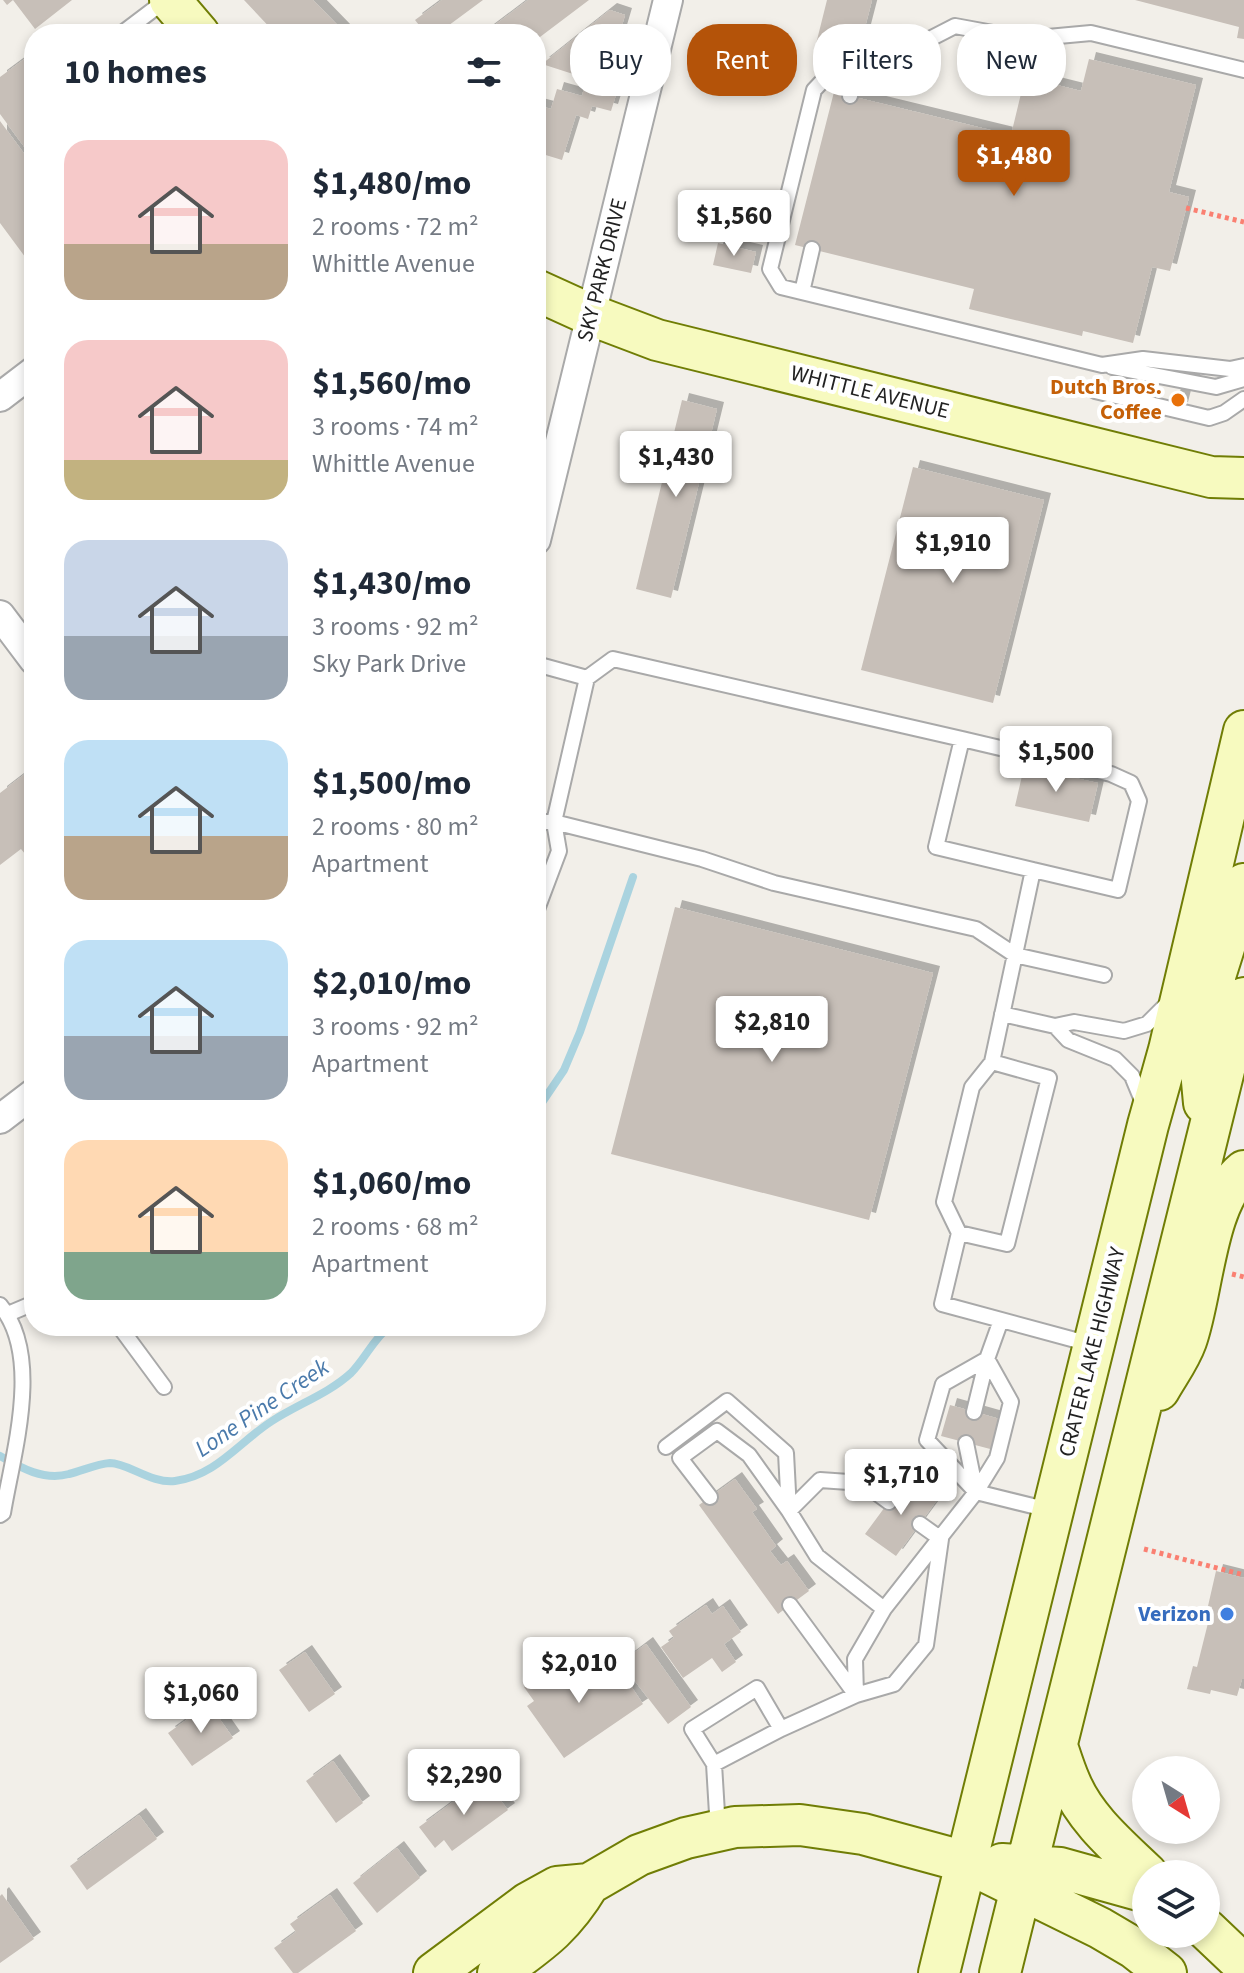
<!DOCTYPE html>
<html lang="en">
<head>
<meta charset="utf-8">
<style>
	body { margin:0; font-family:"Source Sans 3",sans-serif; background:#f2f2f3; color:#1f2937; height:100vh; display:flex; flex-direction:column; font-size:30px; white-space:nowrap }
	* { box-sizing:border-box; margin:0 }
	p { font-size:26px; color:#747a83 }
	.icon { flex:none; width:44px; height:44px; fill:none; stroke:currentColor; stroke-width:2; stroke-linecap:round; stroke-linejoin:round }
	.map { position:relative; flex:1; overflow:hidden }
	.drawer { position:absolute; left:24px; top:24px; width:522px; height:1312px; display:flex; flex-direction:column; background:#fff; border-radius:32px; box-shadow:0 4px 12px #0003 }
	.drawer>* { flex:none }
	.guide { position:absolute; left:570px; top:24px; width:554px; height:72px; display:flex; gap:16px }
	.needle { width:52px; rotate:143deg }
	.controls { position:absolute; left:1132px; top:1756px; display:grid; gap:16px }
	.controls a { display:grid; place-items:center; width:88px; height:88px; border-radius:50%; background:#fff; box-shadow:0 4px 12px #0003; font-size:40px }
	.price { position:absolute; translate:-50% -68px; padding:0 18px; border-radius:8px; background:#fff; color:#222; font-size:26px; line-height:52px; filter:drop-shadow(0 2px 4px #0008) }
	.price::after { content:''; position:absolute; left:50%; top:48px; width:24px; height:18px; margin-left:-12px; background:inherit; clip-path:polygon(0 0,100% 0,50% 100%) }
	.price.on { background:#b45309; color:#fff }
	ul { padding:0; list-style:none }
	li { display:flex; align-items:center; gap:24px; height:200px; padding:0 40px }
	li span { display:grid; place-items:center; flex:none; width:224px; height:160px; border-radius:24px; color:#555 }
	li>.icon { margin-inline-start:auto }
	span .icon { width:96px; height:96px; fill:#fffc; stroke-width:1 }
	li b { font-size:34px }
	h2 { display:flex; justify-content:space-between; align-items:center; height:96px; padding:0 40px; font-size:34px }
	.pill { padding:0 28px; border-radius:32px; background:#fff; box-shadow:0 4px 12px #0003; font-size:28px; line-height:72px }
	.pill.on { background:#b45309; color:#fff }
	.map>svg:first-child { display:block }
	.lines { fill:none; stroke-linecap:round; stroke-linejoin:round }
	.stream { stroke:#aad3df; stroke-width:8 }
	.building { fill:#c7bfb8; filter:url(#shadow) }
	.lane-casing { stroke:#a9a9a9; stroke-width:18 }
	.street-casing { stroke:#a9a9a9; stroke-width:32 }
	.secondary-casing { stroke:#707d05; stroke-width:44 }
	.path { stroke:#fa8072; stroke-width:5; stroke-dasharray:4 4; stroke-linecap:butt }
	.lane { stroke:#fff; stroke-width:14 }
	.street { stroke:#fff; stroke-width:28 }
	.secondary { stroke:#f7fabf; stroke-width:40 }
	.food-dot { fill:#e8710a; stroke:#fff; stroke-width:3 }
	.shop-dot { fill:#3f7fe0; stroke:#fff; stroke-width:3 }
	.labels { text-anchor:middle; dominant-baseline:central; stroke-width:8; stroke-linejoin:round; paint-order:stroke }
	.street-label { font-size:22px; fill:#222; stroke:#fff }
	.food-label { font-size:22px; font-weight:bold; fill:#c56008; stroke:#fff; text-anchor:end }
	.shop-label { font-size:22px; font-weight:bold; fill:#366cbe; stroke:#fff; text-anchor:end }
	.water-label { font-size:24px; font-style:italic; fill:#4a7aab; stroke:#fff }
</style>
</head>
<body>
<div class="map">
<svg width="1244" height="1973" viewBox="0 0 1244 1973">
	<defs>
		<filter id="shadow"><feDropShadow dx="7" dy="-7" stdDeviation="0" flood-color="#0004"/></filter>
	</defs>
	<rect width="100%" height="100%" fill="#f2efe9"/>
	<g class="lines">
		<path class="stream" d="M536,1118L541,1104L564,1070L580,1032L633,877
			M0,1456C21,1468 44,1481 69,1474C82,1471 96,1464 110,1463C128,1463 152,1484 175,1481C216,1476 239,1442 272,1421C298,1404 328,1394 351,1373C365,1359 374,1338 390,1326"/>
	</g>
	<path class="building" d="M3,0H72L35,29L13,0L7,5Z
		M244,0H313L346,34H276Z
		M442,0H483L437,34H426L415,20Z
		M528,0H589L536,40V34H483Z
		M827,0H872L856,62L814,52Z
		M1135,0H1244V39L1237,38L1239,27Z
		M610,10L625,15L608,72L619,85L611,111L592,106L588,119L576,115L562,160L536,152V105L551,109L557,89L582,96L584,88L573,74L542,64Z
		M34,52V160L0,114V77Z
		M1089,59L1196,85L1169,192L1189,197L1170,271L1152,267L1133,343L1083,331L1082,336L969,309L974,289L795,245L834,92L1011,135L1025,77L1081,91Z
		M0,121L34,167V269L0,223Z
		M718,243L756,252L751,273L713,265Z
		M1175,391L1185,393L1181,409L1171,407Z
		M682,400L717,409L671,598L636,589Z
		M913,467L1044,500L993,703L861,670Z
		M34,767V857L30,860L21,849L0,865V793Z
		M1024,767L1098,783L1089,822L1015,806Z
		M675,907L933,973L869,1220L611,1154Z
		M950,1405L1003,1420L994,1450L941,1436Z
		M907,1477L937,1500L896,1556L865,1534Z
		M735,1479L757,1509L752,1512L776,1546L770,1551L781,1565L787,1561L809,1591L778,1614L699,1505Z
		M1216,1571L1244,1578V1679H1242L1237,1696L1211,1690L1210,1694L1187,1689L1193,1666L1197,1667L1212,1607L1208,1606Z
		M706,1605L712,1614L723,1606L741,1632L724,1644L736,1662L722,1672L712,1658L683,1678L661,1647L674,1638L669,1631Z
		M646,1644L691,1707L668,1724L621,1663Z
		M305,1652L335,1694L309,1712L279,1670Z
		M567,1656L588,1687L618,1667L643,1704L564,1758L527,1706L534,1701L524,1687Z
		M209,1704L233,1738L192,1766L168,1733Z
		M333,1761L363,1803L336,1823L306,1781Z
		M484,1779L508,1810L452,1851L444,1840L435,1848L419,1827Z
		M139,1815L157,1839L87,1890L70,1866Z
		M397,1848L420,1878L377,1913L353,1883Z
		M2,1894L34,1939L0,1963V1896Z
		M330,1895L356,1931L298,1973H293L274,1948L296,1932L290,1924Z"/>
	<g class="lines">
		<defs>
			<path id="lane" d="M121,34L166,0
				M1244,70L1091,33L1026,39L955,26L854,78L829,74L814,90L770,269L781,287L1102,365L1143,359L1230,369L1244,366
				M850,96L854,78
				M802,292L812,249
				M1112,367L1216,387L1244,379
				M1095,391L1209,418L1224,413L1244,399
				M536,664L587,678L613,659L962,739L936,847L1033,870
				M587,678L554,822L702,859L774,883L976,929L1015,955L1104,975
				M962,739L1111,774L1131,783L1139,801L1118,890L1033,870L992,1062L972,1087L944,1202L959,1233L942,1304L1090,1344
				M536,822H554L559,851L536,912
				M1002,1014L1055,1026
				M1144,1105L1132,1076L1115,1059L1068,1040L1055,1026L1074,1022L1124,1031L1147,1024L1169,1002
				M959,1233L1007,1244L1049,1078L992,1062
				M0,1305C43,1356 13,1453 3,1513L0,1515
				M8,1314L34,1303
				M119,1326L164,1387
				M987,1359L943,1384L927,1440L976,1492L1049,1510
				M974,1412L987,1359
				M966,1443L976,1492
				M666,1447L727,1401L786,1453L789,1511L817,1556L884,1609
				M710,1497L680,1458L717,1431L749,1455L789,1511L820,1480L863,1483L889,1502
				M790,1605L856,1695L894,1684L926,1645L941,1539L920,1524
				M714,1764L692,1729L757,1688L781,1729
				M718,1830L714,1764L781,1729L856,1695L855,1659L884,1609L976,1492L997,1458L1011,1402L987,1359L1001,1320"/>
			<path id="street" d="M0,397L34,371
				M536,540L668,0
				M0,615L34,660
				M0,1119L34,1093"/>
			<path id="secondary" d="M170,0L199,34
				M536,290L591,315L657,340L1211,477L1244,478
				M1204,1103L1199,1049L1216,973L1244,884
				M1159,1390C1168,1374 1180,1358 1186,1341C1203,1294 1205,1202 1244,1171
				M1057,1746C1061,1758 1065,1771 1070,1782C1085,1819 1119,1847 1147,1874
				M1002,1864L1060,1868L1146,1892
				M1206,1929L1244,1965
				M434,1973L528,1903L557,1887L589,1884L639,1855L686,1838L735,1827L800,1825L863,1834L966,1862L1100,1928L1134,1948L1166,1973
				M498,1973C539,1943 562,1929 589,1884
				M939,1973L1148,1125L1169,1050L1244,731
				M1000,1973L1227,1058L1244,998"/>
		</defs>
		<use href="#lane" class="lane-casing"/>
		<use href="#street" class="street-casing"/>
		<use href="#secondary" class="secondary-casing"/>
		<path class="path" d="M1186,208L1244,222
			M1232,1274L1244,1277
			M1144,1549L1244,1575"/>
		<use href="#lane" class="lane"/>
		<use href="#street" class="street"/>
		<use href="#secondary" class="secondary"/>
	</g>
	<circle class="food-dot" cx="1178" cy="400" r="8"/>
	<circle class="shop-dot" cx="1227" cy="1614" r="8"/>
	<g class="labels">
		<g class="street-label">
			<text transform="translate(602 270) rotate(-76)">SKY PARK DRIVE</text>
			<text transform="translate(870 392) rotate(14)">WHITTLE AVENUE</text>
			<text transform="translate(1092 1352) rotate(-76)">CRATER LAKE HIGHWAY</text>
		</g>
		<g class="food-label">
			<text x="1162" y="387">Dutch Bros.<tspan x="1162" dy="25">Coffee</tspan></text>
		</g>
		<g class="shop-label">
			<text x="1211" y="1614">Verizon</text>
		</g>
		<g class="water-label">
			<text transform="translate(262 1408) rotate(-34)">Lone Pine Creek</text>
		</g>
	</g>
</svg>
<div class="controls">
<a><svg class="needle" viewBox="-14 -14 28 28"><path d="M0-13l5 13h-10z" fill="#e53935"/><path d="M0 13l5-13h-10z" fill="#747a83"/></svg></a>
<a><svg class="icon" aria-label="layers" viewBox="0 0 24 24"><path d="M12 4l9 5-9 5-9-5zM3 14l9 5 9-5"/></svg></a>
</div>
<b class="price on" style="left:1014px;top:198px">$1,480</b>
<b class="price" style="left:734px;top:258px">$1,560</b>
<b class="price" style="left:676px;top:499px">$1,430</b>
<b class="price" style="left:953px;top:585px">$1,910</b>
<b class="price" style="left:1056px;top:794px">$1,500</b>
<b class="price" style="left:772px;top:1064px">$2,810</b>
<b class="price" style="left:901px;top:1517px">$1,710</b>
<b class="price" style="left:579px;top:1705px">$2,010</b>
<b class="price" style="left:201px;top:1735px">$1,060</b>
<b class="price" style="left:464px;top:1817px">$2,290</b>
<div class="guide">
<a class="pill">Buy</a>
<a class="pill on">Rent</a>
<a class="pill">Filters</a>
<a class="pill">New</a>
</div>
<section class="drawer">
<h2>10 homes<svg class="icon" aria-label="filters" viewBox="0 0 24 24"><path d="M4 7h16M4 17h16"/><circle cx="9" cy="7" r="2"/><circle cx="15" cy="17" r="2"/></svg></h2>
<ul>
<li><span style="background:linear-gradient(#f6c9c9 65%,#b9a48a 0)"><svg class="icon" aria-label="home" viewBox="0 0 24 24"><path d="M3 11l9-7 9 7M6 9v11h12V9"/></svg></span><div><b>$1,480/mo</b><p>2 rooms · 72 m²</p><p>Whittle Avenue</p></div></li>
<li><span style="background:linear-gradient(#f6c9c9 75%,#c2b280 0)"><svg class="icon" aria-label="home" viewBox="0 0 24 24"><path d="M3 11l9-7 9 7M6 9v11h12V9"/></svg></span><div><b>$1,560/mo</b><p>3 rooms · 74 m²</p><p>Whittle Avenue</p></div></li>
<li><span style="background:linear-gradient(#c9d6e8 60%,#9aa5b1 0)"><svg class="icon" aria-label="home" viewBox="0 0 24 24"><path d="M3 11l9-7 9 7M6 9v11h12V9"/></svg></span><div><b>$1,430/mo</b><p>3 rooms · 92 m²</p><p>Sky Park Drive</p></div></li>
<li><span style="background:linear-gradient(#bfe0f5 60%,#b9a48a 0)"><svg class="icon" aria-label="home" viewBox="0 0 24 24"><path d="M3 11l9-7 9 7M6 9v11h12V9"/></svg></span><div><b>$1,500/mo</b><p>2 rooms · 80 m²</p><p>Apartment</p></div></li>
<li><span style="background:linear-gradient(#bfe0f5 60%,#9aa5b1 0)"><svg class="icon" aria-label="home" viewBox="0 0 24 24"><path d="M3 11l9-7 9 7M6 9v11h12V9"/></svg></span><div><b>$2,010/mo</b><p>3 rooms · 92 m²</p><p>Apartment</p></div></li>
<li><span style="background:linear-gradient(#ffd9b3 70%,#7fa58c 0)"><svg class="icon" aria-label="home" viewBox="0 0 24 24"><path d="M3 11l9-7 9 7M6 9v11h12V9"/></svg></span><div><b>$1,060/mo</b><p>2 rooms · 68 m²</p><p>Apartment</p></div></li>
</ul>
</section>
</div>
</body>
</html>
